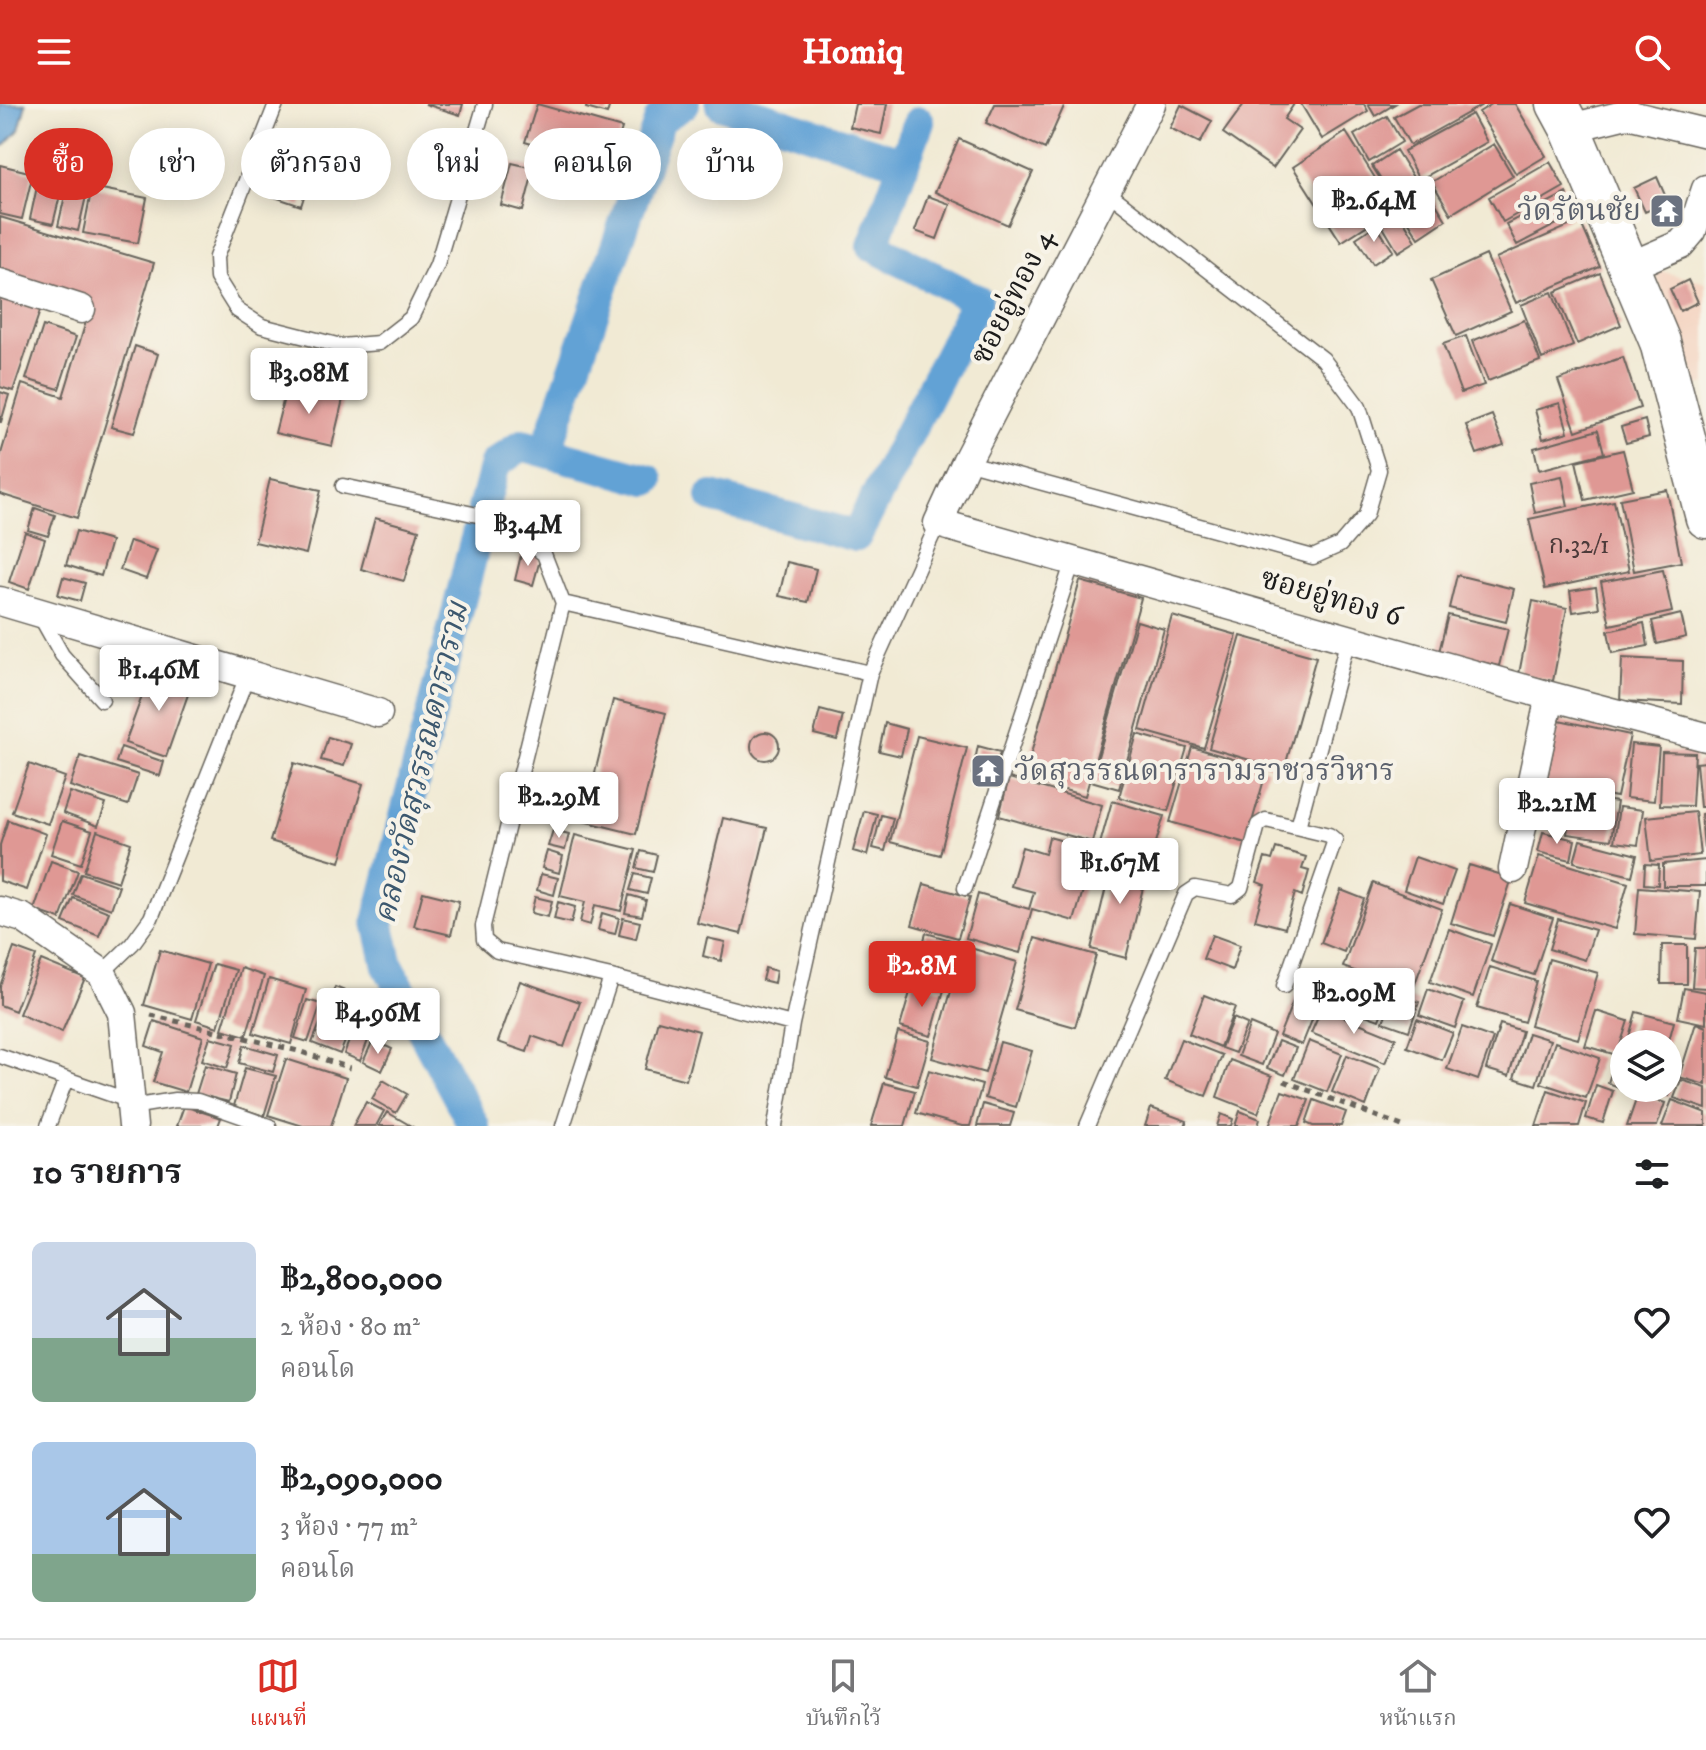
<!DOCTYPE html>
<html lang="th">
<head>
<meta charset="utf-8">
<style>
	body { margin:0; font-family:"IM FELL DW Pica","Noto Serif Thai",serif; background:#f2f2f2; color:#202124; height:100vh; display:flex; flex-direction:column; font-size:30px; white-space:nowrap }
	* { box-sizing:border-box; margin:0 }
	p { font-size:26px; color:#757577 }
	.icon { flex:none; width:44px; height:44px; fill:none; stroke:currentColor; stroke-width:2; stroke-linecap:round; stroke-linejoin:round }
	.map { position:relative; height:1022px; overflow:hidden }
	.sheet { display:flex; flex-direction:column; background:#fff; flex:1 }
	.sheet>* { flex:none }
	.top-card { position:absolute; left:24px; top:24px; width:800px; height:72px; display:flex; gap:16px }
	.tools { position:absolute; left:1610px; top:926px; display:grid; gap:16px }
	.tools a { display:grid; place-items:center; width:72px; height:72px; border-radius:50%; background:#fff; box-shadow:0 4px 20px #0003; font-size:40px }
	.price { position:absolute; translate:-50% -68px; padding:0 18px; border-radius:8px; background:#fff; color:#222; font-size:26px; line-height:52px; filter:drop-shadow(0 2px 4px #0008) }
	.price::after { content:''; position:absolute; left:50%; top:48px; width:24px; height:18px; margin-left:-12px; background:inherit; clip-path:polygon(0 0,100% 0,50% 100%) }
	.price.on { background:#d93025; color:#fff }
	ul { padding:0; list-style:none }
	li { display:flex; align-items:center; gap:24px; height:200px; padding:0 32px }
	li span { display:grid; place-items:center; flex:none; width:224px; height:160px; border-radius:12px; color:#555 }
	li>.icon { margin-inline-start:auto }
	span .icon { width:96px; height:96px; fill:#fffc; stroke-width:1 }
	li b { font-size:34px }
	h2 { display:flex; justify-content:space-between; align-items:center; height:96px; padding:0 32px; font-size:34px }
	.pill { padding:0 28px; border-radius:36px; background:#fff; box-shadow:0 4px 20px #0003; font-size:28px; line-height:72px }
	.pill.on { background:#d93025; color:#fff }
	header { display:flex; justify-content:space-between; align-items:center; height:104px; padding:0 32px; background:#d93025; color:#fff; font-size:36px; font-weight:800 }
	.dock { display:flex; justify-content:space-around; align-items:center; height:112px; border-top:2px solid #e0e0e0; background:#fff; font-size:22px; color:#757577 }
	.dock a { display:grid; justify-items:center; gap:4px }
	.dock .on { color:#d93025 }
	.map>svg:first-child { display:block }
	.built { fill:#f4d3c0 }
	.water { fill:#62a2d5; stroke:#3f5f78; stroke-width:2 }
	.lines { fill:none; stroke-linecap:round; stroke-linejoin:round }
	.canal { stroke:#62a2d5; stroke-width:32 }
	.building { fill:#df9894 }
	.lane-casing { stroke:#67645c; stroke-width:17 }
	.street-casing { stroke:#67645c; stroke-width:31 }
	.secondary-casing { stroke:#67645c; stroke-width:43 }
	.path { stroke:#67645c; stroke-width:5; stroke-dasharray:6 6; stroke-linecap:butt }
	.lane { stroke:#fff; stroke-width:14 }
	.street { stroke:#fff; stroke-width:28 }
	.secondary { stroke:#fff; stroke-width:40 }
	.labels { text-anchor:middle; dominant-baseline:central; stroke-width:8; stroke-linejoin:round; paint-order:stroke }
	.number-label { font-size:26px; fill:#4d3b3a }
	.worship-label { font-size:30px; fill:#5b616d; stroke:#f7f3e8; text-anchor:end }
	.street-label { font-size:30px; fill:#1c1c1c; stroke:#f7f3e8 }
	.water-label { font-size:32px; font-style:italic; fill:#3c586f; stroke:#f7f3e8 }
</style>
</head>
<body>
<header><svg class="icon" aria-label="menu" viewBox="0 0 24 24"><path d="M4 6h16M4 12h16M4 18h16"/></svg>Homiq<svg class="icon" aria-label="search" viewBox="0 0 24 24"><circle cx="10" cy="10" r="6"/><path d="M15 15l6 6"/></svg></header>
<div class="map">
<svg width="1706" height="1022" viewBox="0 0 1706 1022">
	<rect width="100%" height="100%" fill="#f7f3e8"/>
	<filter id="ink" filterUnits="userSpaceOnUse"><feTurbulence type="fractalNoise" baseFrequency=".0125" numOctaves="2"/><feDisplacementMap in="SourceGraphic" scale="16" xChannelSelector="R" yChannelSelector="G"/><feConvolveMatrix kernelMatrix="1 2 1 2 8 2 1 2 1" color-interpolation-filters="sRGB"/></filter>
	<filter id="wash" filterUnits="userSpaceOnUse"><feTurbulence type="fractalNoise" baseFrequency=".006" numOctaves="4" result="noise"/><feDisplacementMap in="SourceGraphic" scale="32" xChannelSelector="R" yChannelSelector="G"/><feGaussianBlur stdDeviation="1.8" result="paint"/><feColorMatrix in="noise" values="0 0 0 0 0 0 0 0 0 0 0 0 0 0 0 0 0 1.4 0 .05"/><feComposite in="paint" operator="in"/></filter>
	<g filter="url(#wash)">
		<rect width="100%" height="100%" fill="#f1ead4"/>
		<path class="built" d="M1653,165L1706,179V281H1697L1683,234Z"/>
		<path class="water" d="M0,0H26L19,26L4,42H0Z"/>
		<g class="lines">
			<path class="canal" d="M721,0L903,59
				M546,347L660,15L684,0
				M712,393L856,432L977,196L873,142L919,18
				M483,405L495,360L522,341L648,376
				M474,1022L388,862L378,818L480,419"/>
		</g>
		<g id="blocks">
			<path class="building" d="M425,0H463L460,11Z
				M537,0L622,24L610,63L525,38Z
				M587,0H610L607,10L586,4Z
				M855,0H887L881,30L850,23Z
				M995,0H1065L1045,45L986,19Z
				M1244,0H1294L1284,15L1300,26L1273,64L1223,29Z
				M1301,0H1364L1368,7L1322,35Z
				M1368,0H1395L1375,12Z
				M1418,0H1484L1410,41L1394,13Z
				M1492,0H1515L1546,52L1516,70L1479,8Z
				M1181,1L1212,17L1200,39L1170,24Z
				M1472,10L1487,38L1419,76L1404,47Z
				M1387,12L1402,38L1369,58L1354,31Z
				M1346,28L1394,104L1341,138L1293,63Z
				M959,35L1033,68L1008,121L935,88Z
				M1494,40L1513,72L1451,110L1432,78Z
				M1396,46L1416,78L1392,93L1372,62Z
				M83,49L106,54L101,79L78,75Z
				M1550,58L1564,83L1503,118L1489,93Z
				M512,59L534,64L523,107L501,101Z
				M0,61L33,69L22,115L0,110Z
				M269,61L310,74L301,102L260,88Z
				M1657,73L1668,98L1645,108L1634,84Z
				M38,78L62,83L53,120L30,115Z
				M1423,79L1446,116L1419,134L1395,96Z
				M67,83L87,88L78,127L58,122Z
				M92,83L147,94L138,139L83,129Z
				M1566,89L1576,110L1517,141L1506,120Z
				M928,92L950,100L937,135L915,127Z
				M1398,107L1416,137L1398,148L1380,118Z
				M0,113L154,159L77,414L0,390V353L22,280L63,293L92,198L0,170Z
				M1580,117L1600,163L1516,199L1496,154Z
				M1376,121L1393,147L1373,160L1356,134Z
				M1486,151L1511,207L1456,232L1431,176Z
				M1600,169L1621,221L1577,240L1555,188Z
				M1688,176L1698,198L1680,207L1670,185Z
				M0,187L42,201L13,287L0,283Z
				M1552,188L1573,242L1542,255L1521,201Z
				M1524,216L1540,257L1488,277L1472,237Z
				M43,222L76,233L59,285L26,275Z
				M1466,232L1484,281L1461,289L1443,240Z
				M135,242L158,250L134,329L111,323Z
				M1623,253L1640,304L1576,327L1558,276Z
				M287,282L343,295L332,342L275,329Z
				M0,288L9,291L1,318H0Z
				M1560,299L1568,328L1543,335L1535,306Z
				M1492,311L1504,341L1477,350L1466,321Z
				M1645,316L1649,333L1626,339L1621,323Z
				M1598,326L1604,349L1539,366L1534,344Z
				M1623,346L1633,385L1585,396L1576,357Z
				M1562,372L1568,402L1535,409L1529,379Z
				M270,375L321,386L306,450L255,438Z
				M1667,386L1681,458L1634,467L1620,395Z
				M1614,397L1629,467L1545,485L1529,415Z
				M35,404L55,411L48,432L28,426Z
				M375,414L419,426L404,477L361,465Z
				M76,427L111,437L101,472L66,461Z
				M25,428L45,435L29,485L9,478Z
				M130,437L157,446L146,475L120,466Z
				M522,447L541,452L533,481L515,476Z
				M787,458L816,465L808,498L779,492Z
				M1663,466L1672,508L1610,521L1601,478Z
				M1457,471L1514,485L1506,518L1449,504Z
				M63,473L85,479L80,497L58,491Z
				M1080,477L1141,494L1085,692L1024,674Z
				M1596,483L1599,504L1573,508L1570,487Z
				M1533,497L1567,504L1553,577L1519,570Z
				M1681,510L1686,533L1657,540L1652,517Z
				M1448,511L1508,525L1499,562L1439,548Z
				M1172,512L1237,531L1204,644L1140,626Z
				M1137,517L1164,525L1119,685L1091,677Z
				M1644,519L1648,542L1612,549L1608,527Z
				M1241,532L1316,553L1284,666L1209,644Z
				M1622,554L1683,557L1682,600L1620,597Z
				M152,565L192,579L166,653L125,639Z
				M613,596L666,609L636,730L583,717Z
				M820,606L843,612L837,636L814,630Z
				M1559,616L1630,631L1617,693L1546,680Z
				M885,619L907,625L901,652L879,647Z
				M751 642a14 14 0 1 1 28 0a14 14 0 1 1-28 0Z
				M1137,630L1187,644L1168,707L1119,693Z
				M917,632L967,644L940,751L890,738Z
				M328,633L351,640L344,662L321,656Z
				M1631,640L1659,643L1654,697L1626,694Z
				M978,642L1000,648L993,675L972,670Z
				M121,643L164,658L160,672L116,658Z
				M1192,643L1267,665L1246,739L1170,718Z
				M1662,648L1695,649L1692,702L1660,701Z
				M80,652L138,671L128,701L70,682Z
				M1706,658V703H1700L1696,659Z
				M294,659L363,680L340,758L270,737Z
				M29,660L65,673L48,720L12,708Z
				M1009,674L1102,701L1092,738L999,712Z
				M1547,687L1570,692L1565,716L1543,712Z
				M70,688L106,700L98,722L63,709Z
				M1572,691L1617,698L1611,736L1567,730Z
				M1112,697L1164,712L1151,755L1100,740Z
				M1619,703L1643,706L1638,741L1614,738Z
				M864,707L877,710L867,751L853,747Z
				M1695,708L1700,751L1651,757L1646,713Z
				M1706,709V744H1704L1701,710Z
				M881,711L893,714L885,747L873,744Z
				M723,714L767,724L741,830L697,819Z
				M8,716L46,730L27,786L0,777V741Z
				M62,717L92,727L81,760L51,750Z
				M553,726L569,730L565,746L548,742Z
				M97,727L131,739L118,778L84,767Z
				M1543,728L1575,736L1571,756L1538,748Z
				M575,731L636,746L621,807L595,801L590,821L580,818L585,798L560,792Z
				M1049,733L1095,746L1074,817L1032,805L1020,849L966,834L978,790L1029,805L1034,788L1011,782L1022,743L1045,750Z
				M1580,736L1637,751L1632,772L1574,758Z
				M1276,744L1306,753L1302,765L1309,767L1302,792L1295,789L1285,824L1255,816L1265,781L1257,778L1265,754L1272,756Z
				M547,747L563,752L559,769L542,764Z
				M641,747L657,751L653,768L636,764Z
				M1114,750L1149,759L1126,854L1091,845Z
				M1539,752L1628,779L1615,825L1525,799Z
				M1415,753L1455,767L1443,800L1404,786Z
				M1706,756V782H1663V760Z
				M51,757L78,767L60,815L34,806Z
				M1645,760L1659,761L1658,781L1644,780Z
				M1469,761L1512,774L1493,832L1451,819Z
				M81,769L119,782L111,805L73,791Z
				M541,770L558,774L554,791L537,786Z
				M635,770L651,774L647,790L630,786Z
				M1373,779L1442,805L1412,888L1343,863Z
				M924,780L970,793L958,834L912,821Z
				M1639,783L1700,788L1696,835L1635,830Z
				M1341,786L1364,795L1344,848L1321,839Z
				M423,788L459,797L451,831L414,822Z
				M629,791L646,796L642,812L625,809Z
				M535,793L552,797L548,813L531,809Z
				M73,794L109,808L99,832L63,818Z
				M558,798L575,803L571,819L554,815Z
				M1510,800L1553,814L1534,871L1491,857Z
				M602,809L619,814L615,830L598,826Z
				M623,814L640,818L636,835L619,831Z
				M1558,815L1595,826L1585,856L1549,845Z
				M1449,825L1491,840L1473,893L1430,878Z
				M926,829L958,838L945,883L914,874Z
				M1212,831L1240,841L1232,866L1203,855Z
				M707,834L725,838L721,857L703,852Z
				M1035,834L1096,851L1075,923L1015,906Z
				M1662,841H1687V880H1661Z
				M964,842L1017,858L985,969L932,954Z
				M14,844L36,852L15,907L0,901V882Z
				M1695,844H1706V884L1692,883Z
				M160,846L208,860L192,915L144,901Z
				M1549,855L1598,869L1578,935L1530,921Z
				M41,856L85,874L62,928L19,910Z
				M214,860L236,866L218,923L196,916Z
				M1490,863L1536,877L1524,918L1477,904Z
				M241,864L264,872L246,932L222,925Z
				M765,864L776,867L774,879L762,876Z
				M1338,869L1390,888L1379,916L1327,897Z
				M269,875L306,886L291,940L253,929Z
				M520,877L580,898L564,943L532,932L527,948L498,938Z
				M913,878L944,886L931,932L900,923Z
				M335,883L362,894L340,950L312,939Z
				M1684,884L1706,888V920L1678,914Z
				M1428,885L1464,898L1455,924L1419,911Z
				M1394,889L1419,898L1409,927L1383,918Z
				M1204,891L1235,903L1220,943L1189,930Z
				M1295,892L1318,901L1302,941L1279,932Z
				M307,896L321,900L308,938L295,934Z
				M1322,904L1396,934L1385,959L1311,929Z
				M1596,907L1628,917L1617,951L1585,942Z
				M1636,908L1674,918L1668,940H1627Z
				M1233,914L1247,920L1235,949L1221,944Z
				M1417,915L1453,929L1442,956L1407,943Z
				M658,916L699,927L686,976L645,965Z
				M154,917L203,933L186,988L153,978L163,948L146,942Z
				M356,919L372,926L360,957L344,950Z
				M1696,919L1706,923V981L1679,973Z
				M1250,920L1274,930L1262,961L1238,952Z
				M1500,920L1522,927L1509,972L1486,965Z
				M1462,923L1493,934L1478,976L1447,965Z
				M898,928L930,937L917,982L885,973Z
				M1528,929L1550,936L1536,981L1514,974Z
				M210,933L235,940L227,964L202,956Z
				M1181,935L1222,951L1206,992L1165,976Z
				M373,936L392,945L382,967L363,958Z
				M1278,937L1296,944L1285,971L1267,964Z
				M1309,937L1342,950L1327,988L1294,975Z
				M1000,938L1032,947L1016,1003L985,994Z
				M1555,938L1600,954L1586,994L1541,979Z
				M244,941L278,951L273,968L239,959Z
				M1347,951L1380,964L1366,1002L1332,988Z
				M286,955L346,974L331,1022H303L268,1011Z
				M1230,956L1272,972L1258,1009L1217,993Z
				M1615,956L1624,959V985L1608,979Z
				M205,961L236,970L229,998L196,990Z
				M245,964L276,972L264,1012L234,1002Z
				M929,966L982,981L970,1022H962L916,1009Z
				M1668,973L1674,975L1669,992L1646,985L1668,984Z
				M383,976L407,990L396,1009L372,995Z
				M1681,976L1706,984V1005L1674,994Z
				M884,979L915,987L905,1022H871Z
				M1596,981L1613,987L1603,1019L1586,1014Z
				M1548,986L1586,999L1579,1022H1536Z
				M1282,987L1309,996L1299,1022H1269Z
				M1638,990L1665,999L1657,1022H1627Z
				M1314,996L1346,1008L1341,1022H1313L1306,1019Z
				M1672,996L1706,1009V1022H1662Z
				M366,998L384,1007L376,1022H353Z
				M983,1000L1014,1009L1010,1022H977Z
				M184,1002L221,1014L218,1022H177Z
				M1151,1004L1187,1017L1185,1022H1145Z
				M1240,1007L1260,1015L1258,1022H1235Z
				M387,1008L411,1022H379Z
				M1221,1010L1233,1015L1231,1022H1217Z"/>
		</g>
	</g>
	<g filter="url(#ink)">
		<use href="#blocks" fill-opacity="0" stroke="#67645c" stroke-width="2"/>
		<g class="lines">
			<defs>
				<path id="lane" d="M276,0L216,153L217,174L237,206L262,222L341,242L379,239L411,214L437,161L485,0
					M966,358L1313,453L1340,441L1366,411L1379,366L1359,303L1323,255L1106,87
					M343,382L496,415L544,450L563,499
					M39,510L62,551L102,596
					M1298,723L1348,535
					M965,784L1073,457
					M102,869L132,840L151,814L248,570
					M792,920L611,873L497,847L484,836L483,822L563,499L870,569L938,419
					M0,952L130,997
					M131,1003L175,996L198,997L269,1022
					M48,1022L66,975
					M563,1022L611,873
					M775,1022L792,920L870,569
					M1087,1022L1186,790L1195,784L1232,791L1241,784L1258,721L1266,716L1329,731L1335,736L1284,882"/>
				<path id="street" d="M1151,0L966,358L938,419L1550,592L1706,633
					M1570,24L1627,10L1706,29
					M1628,163L1681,140L1692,127L1706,85
					M0,179L81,205
					M0,497L378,609
					M1513,765L1550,592
					M0,807L23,814L102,869L122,909L133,1022"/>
				<path id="secondary" d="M1557,0L1570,24L1660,238L1706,414"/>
			</defs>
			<use href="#lane" class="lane-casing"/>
			<use href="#street" class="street-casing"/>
			<use href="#secondary" class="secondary-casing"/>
			<path class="path" d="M151,911L298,947L350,964
				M1284,977L1402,1022"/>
			<use href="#lane" class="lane"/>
			<use href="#street" class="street"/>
			<use href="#secondary" class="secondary"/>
		</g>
	</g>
	<defs>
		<symbol id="temple-square" viewBox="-11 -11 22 22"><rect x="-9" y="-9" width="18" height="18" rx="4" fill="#6b7280" stroke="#f7f3e8"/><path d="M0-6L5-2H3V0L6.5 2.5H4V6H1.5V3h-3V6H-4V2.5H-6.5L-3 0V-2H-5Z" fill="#fff"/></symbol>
	</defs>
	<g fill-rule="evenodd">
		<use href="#temple-square" x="1647" y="87" width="40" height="40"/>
		<use href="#temple-square" x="968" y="647" width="40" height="40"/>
	</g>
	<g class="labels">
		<g class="number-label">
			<text x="1579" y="441">ก.32/1</text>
		</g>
		<g class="worship-label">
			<text x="1641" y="107">วัดรัตนชัย</text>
			<text x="1014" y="667" text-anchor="start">วัดสุวรรณดารารามราชวรวิหาร</text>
		</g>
		<g class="street-label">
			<text transform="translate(1013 193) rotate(-63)">ซอยอู่ทอง 4</text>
			<text transform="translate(1331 494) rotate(16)">ซอยอู่ทอง 6</text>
		</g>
		<g class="water-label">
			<text transform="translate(422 659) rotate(-77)">คลองวัดสุวรรณดาราราม</text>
		</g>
	</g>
</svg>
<div class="tools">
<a><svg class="icon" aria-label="layers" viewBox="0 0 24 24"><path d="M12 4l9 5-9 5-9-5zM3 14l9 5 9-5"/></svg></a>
</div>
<b class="price" style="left:1374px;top:140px">฿2.64M</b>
<b class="price" style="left:309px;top:312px">฿3.08M</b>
<b class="price" style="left:528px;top:464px">฿3.4M</b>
<b class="price" style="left:159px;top:609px">฿1.46M</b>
<b class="price" style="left:559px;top:736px">฿2.29M</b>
<b class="price" style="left:1557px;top:742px">฿2.21M</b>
<b class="price" style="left:1120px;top:802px">฿1.67M</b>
<b class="price on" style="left:922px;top:905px">฿2.8M</b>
<b class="price" style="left:1354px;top:932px">฿2.09M</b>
<b class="price" style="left:378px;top:952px">฿4.96M</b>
<div class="top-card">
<a class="pill on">ซื้อ</a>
<a class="pill">เช่า</a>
<a class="pill">ตัวกรอง</a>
<a class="pill">ใหม่</a>
<a class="pill">คอนโด</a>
<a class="pill">บ้าน</a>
</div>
</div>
<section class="sheet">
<h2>10 รายการ<svg class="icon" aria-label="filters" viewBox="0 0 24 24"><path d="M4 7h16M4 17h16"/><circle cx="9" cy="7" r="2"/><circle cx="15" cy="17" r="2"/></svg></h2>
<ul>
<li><span style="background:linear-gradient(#c9d6e8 60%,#7fa58c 0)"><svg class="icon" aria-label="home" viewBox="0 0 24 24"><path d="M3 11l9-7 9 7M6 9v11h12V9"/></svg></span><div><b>฿2,800,000</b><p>2 ห้อง · 80 m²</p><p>คอนโด</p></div><svg class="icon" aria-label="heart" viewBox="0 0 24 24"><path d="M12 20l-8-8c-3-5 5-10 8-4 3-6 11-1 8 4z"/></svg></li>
<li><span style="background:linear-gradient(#a9c7e8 70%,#7fa58c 0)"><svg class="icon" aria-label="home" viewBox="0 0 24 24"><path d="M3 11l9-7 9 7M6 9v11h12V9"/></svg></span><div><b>฿2,090,000</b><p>3 ห้อง · 77 m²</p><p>คอนโด</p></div><svg class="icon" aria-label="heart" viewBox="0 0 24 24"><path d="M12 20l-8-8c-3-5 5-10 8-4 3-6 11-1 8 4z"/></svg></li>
</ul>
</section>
<nav class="dock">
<a class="on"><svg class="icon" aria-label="map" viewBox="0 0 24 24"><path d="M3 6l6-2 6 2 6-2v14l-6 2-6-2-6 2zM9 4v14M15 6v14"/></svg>แผนที่</a>
<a><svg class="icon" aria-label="saved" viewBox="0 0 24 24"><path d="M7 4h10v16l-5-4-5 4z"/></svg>บันทึกไว้</a>
<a><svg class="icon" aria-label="home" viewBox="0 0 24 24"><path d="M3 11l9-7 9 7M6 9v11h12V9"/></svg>หน้าแรก</a>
</nav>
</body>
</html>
